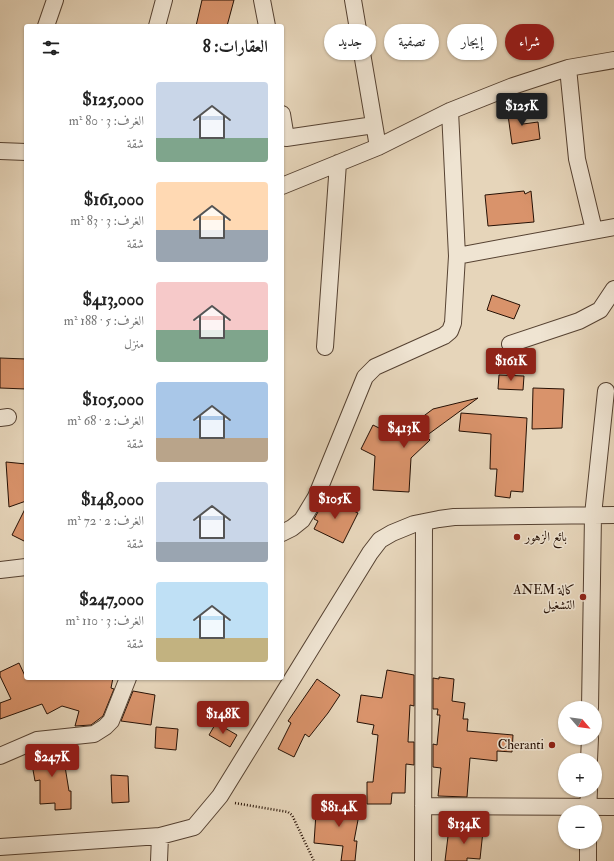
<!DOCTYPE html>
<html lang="ar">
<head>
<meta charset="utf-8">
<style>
	body { margin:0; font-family:"IM FELL Double Pica",Amiri,serif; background:#f6f6f6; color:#222; direction:rtl; height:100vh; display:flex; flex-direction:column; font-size:15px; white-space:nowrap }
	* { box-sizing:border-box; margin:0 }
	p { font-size:13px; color:#767676 }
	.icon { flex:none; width:22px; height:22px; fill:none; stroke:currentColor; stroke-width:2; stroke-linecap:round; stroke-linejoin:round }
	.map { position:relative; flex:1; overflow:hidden; direction:ltr }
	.sheet { position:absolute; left:24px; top:24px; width:260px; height:656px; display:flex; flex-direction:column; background:#fff; border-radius:4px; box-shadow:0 1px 3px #0004; direction:rtl }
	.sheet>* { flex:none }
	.hud { position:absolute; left:296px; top:24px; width:258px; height:36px; direction:rtl; display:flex; gap:8px }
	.needle { width:26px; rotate:118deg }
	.controls { position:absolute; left:558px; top:701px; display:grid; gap:8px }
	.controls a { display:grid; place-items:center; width:44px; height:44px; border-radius:50%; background:#fff; box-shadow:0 1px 3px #0004; font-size:20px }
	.price { position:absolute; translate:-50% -34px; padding:0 9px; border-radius:4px; background:#8f2418; color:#fff; font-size:13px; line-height:26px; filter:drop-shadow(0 1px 2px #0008) }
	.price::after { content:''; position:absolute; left:50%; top:24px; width:12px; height:9px; margin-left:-6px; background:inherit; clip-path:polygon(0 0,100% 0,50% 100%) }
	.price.current { background:#222; color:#fff }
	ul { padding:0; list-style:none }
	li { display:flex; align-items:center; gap:12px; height:100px; padding:0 16px }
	li span { display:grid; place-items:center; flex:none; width:112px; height:80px; border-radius:4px; color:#555 }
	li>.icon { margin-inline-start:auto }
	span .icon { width:48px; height:48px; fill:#fffc; stroke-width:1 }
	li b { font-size:17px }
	h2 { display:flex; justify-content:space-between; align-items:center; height:48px; padding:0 16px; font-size:17px }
	.tag { padding:0 14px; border-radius:18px; background:#fff; box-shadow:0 1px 3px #0004; font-size:14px; line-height:36px }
	.tag.current { background:#8f2418; color:#fff }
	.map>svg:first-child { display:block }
	.building { fill:#d9936b; stroke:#261105 }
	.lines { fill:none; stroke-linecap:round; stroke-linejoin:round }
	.minor-casing { stroke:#564232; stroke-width:18 }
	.path { stroke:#261105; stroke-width:2.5; stroke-dasharray:1 2; stroke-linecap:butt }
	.minor { stroke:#efe4d2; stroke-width:16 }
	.poi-dot { fill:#8f2418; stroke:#efe4d2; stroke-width:1.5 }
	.labels { text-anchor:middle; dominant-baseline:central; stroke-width:3; stroke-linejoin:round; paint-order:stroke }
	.poi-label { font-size:13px; fill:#261105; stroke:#efe4d2; text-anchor:end }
</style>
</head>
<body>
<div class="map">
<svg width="614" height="861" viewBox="0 0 614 861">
	<rect width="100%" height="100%" fill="#e6d5ba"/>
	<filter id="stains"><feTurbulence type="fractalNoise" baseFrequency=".005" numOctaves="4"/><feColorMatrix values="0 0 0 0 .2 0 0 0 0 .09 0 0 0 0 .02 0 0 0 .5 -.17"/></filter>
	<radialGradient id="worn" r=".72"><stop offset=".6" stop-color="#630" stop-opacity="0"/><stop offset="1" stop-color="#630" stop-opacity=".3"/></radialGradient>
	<path class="building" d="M202,0H234L227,26H196Z
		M520,106L523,124L538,122L540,139L512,144L507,108Z
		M524,191L525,194L531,191L534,222L488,226L485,195Z
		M492,295L520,305L514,319L487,310Z
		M0,358L26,359V389L0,388Z
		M499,375L524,376L523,390L498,389Z
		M533,388L564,389L562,428L532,429Z
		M478,398L426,436L430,440L411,458L409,492L373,490L375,456L361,449L373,425L403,440L423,421L421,418L433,409Z
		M461,413L527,418L523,492L511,491L510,498L495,496L497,469H490L491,434L459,431Z
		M6,462L26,464V501L9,507Z
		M326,498L358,513L343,543L314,529L318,521L314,519Z
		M26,507V542L12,535Z
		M19,663L26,678H113L111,688L114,689L103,716L91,725L75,726L79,711L62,706L47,714L42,704L0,719V703L11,699L0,676V672Z
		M387,670L414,675V706L410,705L408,742H414V765L406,764L405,793H392L391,804H367V782H373L378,735L372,734L374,725L357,722L361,695L382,698Z
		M439,677L454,679L452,701L465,703L463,719H468L467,731L513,735L512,752L497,751V761L470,758L467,797L438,796L441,768L433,767V744L437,745L440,715H437L438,709H433V678L439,679Z
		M317,679L340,695L328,713L309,737L305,734L294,757L278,749L291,723L288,721Z
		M133,691L155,695L151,725L121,721Z
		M216,723L237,735L230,747L209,735Z
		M156,727L178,729L176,750L155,748Z
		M62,748L69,791H71V809L55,810V803L40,804V780L35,781L30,753Z
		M111,775L128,776L129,802L112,803Z
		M328,801L361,804L354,841H357L355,861H341L343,846L314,843L316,813L327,814Z
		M449,828L483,831L480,859L467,858V861H445Z"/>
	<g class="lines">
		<defs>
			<path id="minor" d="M262,0L267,26
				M353,0L378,147
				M46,26L55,0
				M157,26L164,0
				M568,68L577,159L594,230
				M282,114L286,138L374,125
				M0,151L26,152
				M282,186L378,147L450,111L513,86L568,68L614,60
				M457,256L614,227
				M510,344L579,321L600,310L614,289
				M325,347L338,163
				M0,418L8,417
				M282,533L292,528L302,520L316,497L365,377L375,367L444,336L450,331L453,323L457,256L450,111
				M0,570L26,567
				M590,708L593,515L606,391
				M0,756L37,740L94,734L105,727L111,721L128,678
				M589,760L590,738
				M423,806L614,807
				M588,812L589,790
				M0,847L160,836L194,827L220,796L370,553L380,540L392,533L414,524L439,519L454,517L614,515
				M159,861L160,836
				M423,861L424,522
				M588,861V842"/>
		</defs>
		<use href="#minor" class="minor-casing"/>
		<path class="path" d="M235,803L288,812L292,815L314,861"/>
		<use href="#minor" class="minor"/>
	</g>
	<g class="poi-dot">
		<circle cx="517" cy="537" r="4"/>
		<circle cx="583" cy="597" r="4"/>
		<circle cx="552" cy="745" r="4"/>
	</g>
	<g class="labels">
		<g class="poi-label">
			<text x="525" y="537" text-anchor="start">بائع الزهور</text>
			<text x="575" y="590">ANEM كالة<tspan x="575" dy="15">التشغيل</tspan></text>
			<text x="544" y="745">Cheranti</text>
		</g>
	</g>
	<rect width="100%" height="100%" filter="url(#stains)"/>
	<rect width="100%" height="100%" fill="url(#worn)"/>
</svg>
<div class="controls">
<a><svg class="needle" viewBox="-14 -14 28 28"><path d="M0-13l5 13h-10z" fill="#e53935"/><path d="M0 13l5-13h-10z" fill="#767676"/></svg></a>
<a>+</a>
<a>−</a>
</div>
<b class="price current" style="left:522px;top:127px">$125K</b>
<b class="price" style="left:511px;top:382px">$161K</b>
<b class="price" style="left:404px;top:449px">$413K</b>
<b class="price" style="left:335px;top:520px">$105K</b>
<b class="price" style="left:223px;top:735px">$148K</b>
<b class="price" style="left:52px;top:778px">$247K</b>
<b class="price" style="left:339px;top:828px">$81.4K</b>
<b class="price" style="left:464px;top:845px">$134K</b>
<div class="hud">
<a class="tag current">شراء</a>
<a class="tag">إيجار</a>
<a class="tag">تصفية</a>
<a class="tag">جديد</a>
</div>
<section class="sheet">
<h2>العقارات: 8<svg class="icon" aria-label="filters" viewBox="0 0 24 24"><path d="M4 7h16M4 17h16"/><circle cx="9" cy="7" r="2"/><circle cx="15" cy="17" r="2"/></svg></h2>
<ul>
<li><span style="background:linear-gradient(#c9d6e8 70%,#7fa58c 0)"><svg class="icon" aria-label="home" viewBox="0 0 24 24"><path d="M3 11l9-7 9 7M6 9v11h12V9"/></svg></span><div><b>$125,000</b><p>الغرف: 3 · 80 m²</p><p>شقة</p></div></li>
<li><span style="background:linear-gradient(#ffd9b3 60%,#9aa5b1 0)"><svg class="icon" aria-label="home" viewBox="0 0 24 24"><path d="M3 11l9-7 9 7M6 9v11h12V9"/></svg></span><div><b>$161,000</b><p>الغرف: 3 · 83 m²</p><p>شقة</p></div></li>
<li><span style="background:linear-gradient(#f6c9c9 60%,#7fa58c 0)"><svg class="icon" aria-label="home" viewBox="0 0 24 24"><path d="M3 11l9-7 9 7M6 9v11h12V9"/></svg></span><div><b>$413,000</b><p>الغرف: 5 · 188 m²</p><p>منزل</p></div></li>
<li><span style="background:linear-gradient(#a9c7e8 70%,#b9a48a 0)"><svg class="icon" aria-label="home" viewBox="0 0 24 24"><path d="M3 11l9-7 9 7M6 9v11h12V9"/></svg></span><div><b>$105,000</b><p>الغرف: 2 · 68 m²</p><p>شقة</p></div></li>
<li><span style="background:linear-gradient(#c9d6e8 75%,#9aa5b1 0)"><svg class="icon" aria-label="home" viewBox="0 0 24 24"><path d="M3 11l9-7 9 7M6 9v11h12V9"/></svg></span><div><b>$148,000</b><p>الغرف: 2 · 72 m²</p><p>شقة</p></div></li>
<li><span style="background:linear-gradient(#bfe0f5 70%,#c2b280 0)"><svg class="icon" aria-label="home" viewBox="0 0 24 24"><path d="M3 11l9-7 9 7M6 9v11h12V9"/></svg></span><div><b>$247,000</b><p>الغرف: 3 · 110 m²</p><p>شقة</p></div></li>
</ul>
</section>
</div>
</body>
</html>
